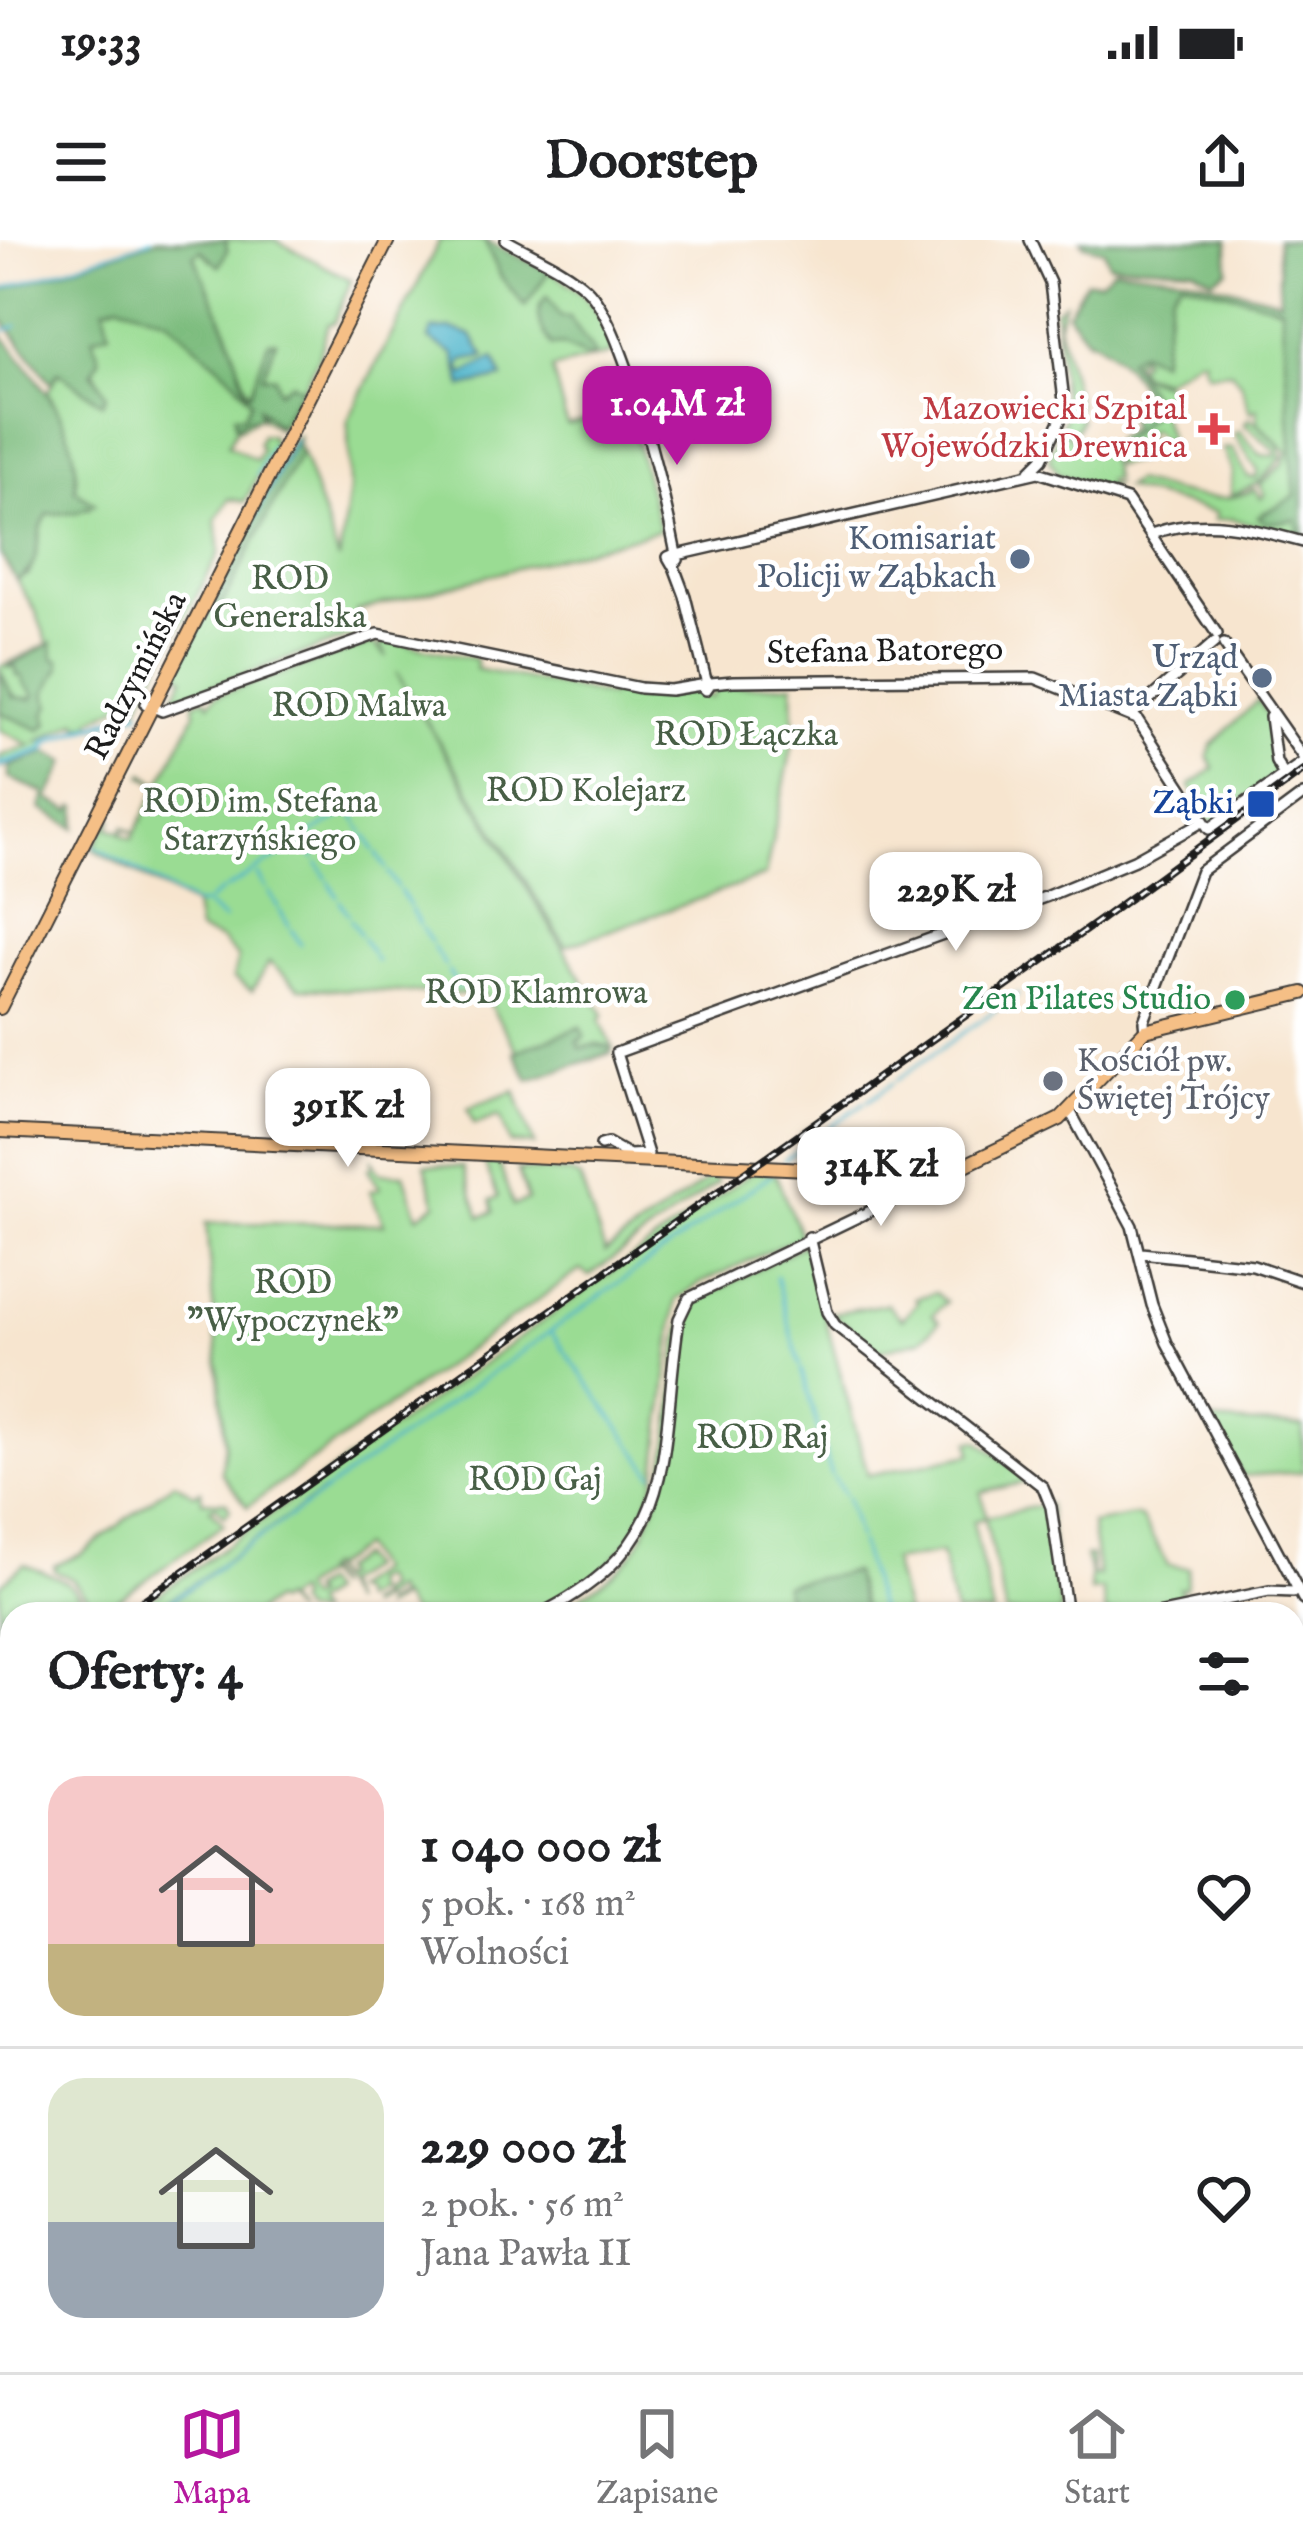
<!DOCTYPE html>
<html lang="pl">
<head>
<meta charset="utf-8">
<style>
	body { margin:0; font-family:"IM FELL English",serif; background:#f6f6f6; color:#202124; height:100vh; display:flex; flex-direction:column; font-size:45px; white-space:nowrap }
	* { box-sizing:border-box; margin:0 }
	p { font-size:39px; color:#757577 }
	.icon { flex:none; width:66px; height:66px; fill:none; stroke:currentColor; stroke-width:2; stroke-linecap:round; stroke-linejoin:round }
	.map { position:relative; flex:1; overflow:hidden }
	.side { position:absolute; left:0px; top:1362px; width:1305px; height:771px; display:flex; flex-direction:column; background:#fff; border-radius:36px 36px 0 0; box-shadow:0 3px 9px #0004 }
	.side>* { flex:none }
	.price { position:absolute; translate:-50% -102px; padding:0 27px; border-radius:24px; background:#fff; color:#222; font-size:39px; line-height:78px; filter:drop-shadow(0 3px 6px #0008) }
	.price::after { content:''; position:absolute; left:50%; top:72px; width:36px; height:27px; margin-left:-18px; background:inherit; clip-path:polygon(0 0,100% 0,50% 100%) }
	.price.current { background:#b5179e; color:#fff }
	ul { padding:0; list-style:none }
	li { display:flex; align-items:center; gap:36px; height:300px; padding:0 48px }
	li+li { border-top:3px solid #e0e0e0 }
	li span { display:grid; place-items:center; flex:none; width:336px; height:240px; border-radius:36px; color:#555 }
	li>.icon { margin-inline-start:auto }
	span .icon { width:144px; height:144px; fill:#fffc; stroke-width:1 }
	li b { font-size:51px }
	h2 { display:flex; justify-content:space-between; align-items:center; height:144px; padding:0 48px; font-size:51px }
	.status { display:flex; justify-content:space-between; align-items:center; height:84px; padding:0 60px; background:#fff; direction:ltr }
	.status svg { height:33px; fill:currentColor }
	header { display:flex; justify-content:space-between; align-items:center; height:156px; padding:0 48px; background:#fff; font-size:54px; font-weight:700 }
	.tabs { display:flex; justify-content:space-around; align-items:center; height:168px; border-top:3px solid #e0e0e0; background:#fff; font-size:33px; color:#757577 }
	.tabs a { display:grid; justify-items:center; gap:6px }
	.tabs .current { color:#b5179e }
	.map>svg:first-child { display:block }
	.green { fill:#9adc93; stroke:#5b7c58; stroke-width:3 }
	.forest { fill:#7bbc7d; stroke:#4c6c4c; stroke-width:3 }
	.water { fill:#4cb4ca; stroke:#346873; stroke-width:3 }
	.lines { fill:none; stroke-linecap:round; stroke-linejoin:round }
	.stream { stroke:#4cb4ca; stroke-width:3 }
	.canal { stroke:#4cb4ca; stroke-width:6 }
	.minor-casing { stroke:#3d3a37; stroke-width:14 }
	.major-casing { stroke:#3d3a37; stroke-width:16 }
	.minor { stroke:#fff; stroke-width:9 }
	.major { stroke:#f5bf86; stroke-width:12 }
	.rail-casing { stroke:#1c1c1c; stroke-width:8 }
	.rail { stroke:#fff; stroke-width:3; stroke-dasharray:9; stroke-linecap:butt }
	.health-dot { fill:#e0444e; stroke:#fff; stroke-width:4.5 }
	.service-dot { fill:#5c6f8a; stroke:#fff; stroke-width:4.5 }
	.transit-dot { fill:#1a4fb4; stroke:#fff; stroke-width:4.5 }
	.leisure-dot { fill:#2e9e5b; stroke:#fff; stroke-width:4.5 }
	.worship-dot { fill:#6b7280; stroke:#fff; stroke-width:4.5 }
	.labels { text-anchor:middle; dominant-baseline:central; stroke-width:9; stroke-linejoin:round; paint-order:stroke }
	.health-label { font-size:33px; fill:#be3a42; stroke:#fff; text-anchor:end }
	.service-label { font-size:33px; fill:#4e5e75; stroke:#fff; text-anchor:end }
	.park-label { font-size:33px; fill:#485f46; stroke:#fff }
	.street-label { font-size:33px; fill:#1c1c1c; stroke:#fff }
	.transit-label { font-size:33px; fill:#164399; stroke:#fff; text-anchor:end }
	.leisure-label { font-size:33px; fill:#27864d; stroke:#fff; text-anchor:end }
	.worship-label { font-size:33px; fill:#5b616d; stroke:#fff; text-anchor:start }
</style>
</head>
<body>
<div class="status"><b>19:33</b><svg viewBox="0 0 49 12"><path d="M0 12V9h3v3zM5 12V6h3v6zM10 12V3h3v9zM15 12V0h3v12zM26 1h20v11H26zM47 4h2v5h-2z"/></svg></div>
<header><svg class="icon" aria-label="menu" viewBox="0 0 24 24"><path d="M4 6h16M4 12h16M4 18h16"/></svg>Doorstep<svg class="icon" aria-label="share" viewBox="0 0 24 24"><path d="M12 15V3M7 8l5-5 5 5M5 13v7h14v-7"/></svg></header>
<div class="map">
<svg width="1303" height="2132" viewBox="0 0 1303 2132">
	<rect width="100%" height="100%" fill="#fff"/>
	<filter id="ink" filterUnits="userSpaceOnUse"><feTurbulence type="fractalNoise" baseFrequency=".00833" numOctaves="2"/><feDisplacementMap in="SourceGraphic" scale="24" xChannelSelector="R" yChannelSelector="G"/><feConvolveMatrix kernelMatrix="1 2 1 2 8 2 1 2 1" color-interpolation-filters="sRGB"/></filter>
	<filter id="wash" filterUnits="userSpaceOnUse"><feTurbulence type="fractalNoise" baseFrequency=".004" numOctaves="4" result="noise"/><feDisplacementMap in="SourceGraphic" scale="48" xChannelSelector="R" yChannelSelector="G"/><feGaussianBlur stdDeviation="2.7" result="paint"/><feColorMatrix in="noise" values="0 0 0 0 0 0 0 0 0 0 0 0 0 0 0 0 0 1.4 0 .05"/><feComposite in="paint" operator="in"/></filter>
	<g filter="url(#wash)">
		<rect width="100%" height="100%" fill="#f7e5cf"/>
		<path class="green" d="M226,0H275L351,40L334,83L328,84L318,118L286,182L278,189L263,178L260,168L279,185L292,143L278,152L262,137L275,102L249,154L194,15L201,10L212,21L227,11Z
			M440,0H484L501,37L524,65L549,31C586,51 603,72 614,113L552,129L567,185L628,170L660,290L356,371L361,393L172,460L184,437L175,428L290,201L298,196V206L295,205L221,365L301,211L339,320L349,250L348,180Z
			M1181,40L1282,67L1295,257L1263,273L1272,283L1297,280L1303,297L1232,279L1214,280L1216,273L1124,248L1134,241C1173,250 1218,270 1255,249L1261,258L1265,254L1260,245L1283,224L1288,212L1257,182V169L1250,172L1241,144L1231,131L1208,133L1202,123L1204,119L1198,118L1163,140L1142,134L1137,126L1142,120L1140,115L1133,123L1141,136L1164,143L1168,150L1161,174L1169,199L1159,206L1162,202L1153,190L1148,191L1145,195L1155,210L1151,211L1144,196H1140L1137,200L1147,215L1143,216L1136,201L1130,206L1137,221L1114,226L1110,211L1152,174L1154,160L1128,118L1140,111L1160,121L1171,53Z
			M119,63L167,79L234,139L251,162L244,175L254,180L236,190L228,205L256,220L261,210L258,203L262,194L271,195L273,205L245,262L229,259L216,280L220,312L137,468L130,454L117,467L91,480L92,485H78L77,481C64,491 49,493 36,503L47,497L52,500L43,512L0,528V516L30,505L0,490V472L40,490L48,484L44,455L60,427L53,418L51,405L11,426L17,427L36,455L24,461C11,456 2,441 0,427L48,404L36,372L16,340L29,334C38,314 35,291 48,274L89,269L75,250C80,220 64,179 48,152L58,131L103,162L107,155C84,121 92,105 103,68Z
			M1064,63L1058,85L1078,165L1075,172L1081,179L1077,189L1065,193L1082,204L1081,209L1091,205L1088,207L1090,213L1099,210L1096,204L1092,205L1103,203L1114,238L1107,240L1108,245L1116,243L1107,250L1059,235L1049,219L1064,178L1055,70Z
			M1250,178L1279,205L1282,218L1258,243L1231,256L1232,231L1223,209L1232,208L1248,237L1256,238L1258,231L1234,194L1239,191L1261,215L1276,216L1275,210L1244,184Z
			M390,401L476,419V429L610,456L612,447L648,454L697,451L711,458L717,448L727,447L793,444L794,497L765,636L566,706L396,432L604,775L600,780L613,808L596,805L580,808L577,803L583,799L581,787L517,811L484,755L299,748L269,722L252,751L233,738L238,718L221,700L198,691L194,666L93,609L110,578L113,579L109,588L121,592L124,587L134,592L124,588L121,594L132,599L159,545L143,536L144,533L160,544L195,474L194,462L206,458L209,464L215,456L373,403L387,417L380,404Z
			M1258,460L1269,477L1276,536L1212,585L1190,546L1214,528L1208,516L1212,505Z
			M515,851L534,905L510,903L500,875L474,884L468,868Z
			M371,918L379,933L404,934L418,976L436,964L425,925L463,927L480,977L494,972L491,960L498,957L484,922L499,923L513,966L528,960L518,930L569,933L580,938L605,1012L713,936L717,943L589,1036L580,1030L247,1267L221,1232L225,1203L206,983L384,984L370,951L380,948L368,929L374,926Z
			M755,930L775,933L801,996L699,1044L676,1060L655,1244L634,1295L602,1332L533,1374H411L400,1358L382,1369V1365L397,1357L393,1350L368,1368L366,1365L375,1359L380,1361L376,1354L385,1348L379,1338L370,1343L373,1352L360,1361L357,1352L350,1349L376,1331L361,1307L329,1329L336,1339L342,1336L338,1330L359,1317L367,1328L341,1344L350,1364L327,1327L322,1332H325L334,1348L323,1334L300,1349L307,1359L313,1356L309,1351L321,1343L328,1353L312,1364L317,1374L302,1373L295,1363L298,1359L295,1353L284,1360L294,1374L281,1359L276,1363L273,1360L253,1374H154L324,1251L150,1374H138L145,1369L143,1365Z
			M805,1004L868,1235L972,1214L970,1201L978,1200L1031,1241L981,1252L986,1277L1048,1264L1061,1374H1006L985,1278L973,1281L993,1374H955L941,1313L892,1321L906,1374H553C574,1359 603,1345 621,1327C659,1289 669,1209 674,1155C676,1124 676,1094 689,1065Z
			M936,1053L946,1062L933,1075L939,1082L921,1100L877,1111L832,1073L887,1064L902,1079L918,1062L915,1058Z
			M1211,1181L1303,1187V1232L1242,1236Z
			M174,1242L194,1254L201,1251L202,1261L226,1262L230,1270L225,1276L215,1266L210,1269L224,1284L99,1373L72,1339L55,1331L54,1326L82,1314Z
			M1134,1276L1141,1278L1168,1325L1189,1328L1186,1348H1179L1187,1364L1141,1374H1106L1102,1350L1090,1351L1091,1335L1085,1317L1091,1316L1092,1335L1099,1336L1091,1284Z
			M24,1324C48,1336 82,1338 83,1374H12V1443L0,1453V1345Z
			M1303,1544V1724L1293,1726V1546Z"/>
		<path class="forest" d="M156,0H226L227,11L219,26L201,10L194,16L228,92L246,151L250,153L269,101H276L263,136L275,137L279,151L291,143L302,148L278,186L259,168L260,178H248L236,186L235,175H244L251,162L234,139L167,79L119,63L104,68L110,92L93,97L100,119L92,132L107,155L102,163L58,132L51,143L0,76V51Z
			M484,0L549,31L525,66L501,37Z
			M1081,0H1228V30L1213,39L1193,28L1109,24L1104,10L1084,5Z
			M1277,0H1303V295L1298,293L1296,280L1267,283L1258,277L1295,256L1281,67L1181,40L1171,53L1160,121L1140,111L1128,119L1154,160L1152,174L1113,210L1114,199L1131,187L1128,179L1145,168C1145,140 1110,108 1088,98L1089,101L1067,73L1086,41H1100L1114,28L1185,36L1280,60Z
			M547,56L561,77H569L595,114L589,118L562,105L552,106C541,87 530,74 547,56Z
			M0,92C36,137 84,190 75,250L95,264L75,273L48,274C31,297 46,326 16,340L0,314Z
			M294,204L301,211L221,366L214,360Z
			M52,403L53,418L59,420L60,427L45,454L50,466L45,474L48,483L40,490L0,472V430L13,457L32,459L35,455L24,443L22,436H17L16,427H7Z
			M47,512L66,522L48,559L72,571L74,566L78,567L76,588L41,569L45,553L9,538V527Z
			M581,787L585,797L577,801L580,808L596,805L613,808L611,813L529,840L514,812Z
			M853,1332L865,1374C836,1374 785,1386 784,1345L790,1343Z
			M787,2121H980L989,2132H806Z
			M984,2121H1163L1165,2132H993Z"/>
		<path class="water" d="M452,89L472,96L485,117L463,121L460,130L465,134L494,118L503,138L463,147L454,114L429,99L432,90Z"/>
		<g class="lines">
			<path class="stream" d="M0,50L151,0
				M0,92L17,86
				M257,235L271,206
				M168,449L295,199
				M122,542L153,478
				M353,575L363,591
				M328,584L345,574
				M97,593L119,549
				M310,595L326,585
				M366,595L374,610
				M306,604L315,619
				M95,606L193,664L201,665
				M292,608L308,597
				M377,614L386,628
				M273,620L289,610
				M318,624L326,638
				M254,631L271,621
				M388,633L397,647
				M258,635L266,648
				M329,642L337,656
				M236,643L251,633
				M226,649L234,644
				M400,651L409,666
				M269,652L278,667
				M208,661L222,651
				M340,661L349,675
				M203,663L224,680
				M411,670L419,684
				M280,671L289,686
				M351,680L360,694
				M422,688L431,702
				M292,690L301,705
				M363,699L372,713
				M433,707L445,726
				M374,717L377,721
				M448,731L459,748
				M897,840L1018,754
				M868,861L893,843
				M784,920L864,863
				M776,1037L800,1125
				M552,1093L653,1234
				M801,1129L831,1235
				M834,1238L844,1254
				M847,1258L858,1298
				M860,1303L880,1374
				M102,1374L117,1363
				M152,1374L772,934
				M0,1496L12,1485"/>
			<path class="canal" d="M0,525L45,509L46,503L56,498L139,471
				M0,1653L12,1668
				M982,2121L991,2132"/>
		</g>
	</g>
	<g filter="url(#ink)">
		<g class="lines">
			<defs>
				<path id="minor" d="M506,0C532,15 565,28 587,49C625,86 665,257 676,314
					M1030,231L1042,219L1060,181L1064,161L1050,43L1030,0
					M1151,294C1203,275 1252,288 1303,302
					M675,314L678,320L672,324L668,317Z
					M677,315L1038,232L1127,260L1217,394
					M673,324L685,356L706,440
					M1224,404L1303,517
					M146,464L162,471L378,394L640,448L670,450L701,445L706,450L711,443L733,441L1035,438L1137,479L1209,589L1303,522
					M1130,476L1215,402
					M1270,477L1276,522L1284,535
					M1145,791L1144,781L1201,631L1303,555
					M1070,871L1132,986L1152,1065L1167,1103L1303,1359
					M601,905L608,903L629,915L648,914L616,813L1045,657L1134,620L1202,582
					M809,997L827,1072L835,1085L1043,1247L1051,1267L1067,1374
					M1141,1013L1253,1025L1303,1042
					M540,1374C684,1302 658,1215 679,1079L689,1058L943,936
					M1157,1374L1269,1351L1293,1352
					M0,1866L12,1858"/>
				<path id="major" d="M0,768L388,0
					M0,891L932,935L959,928L1060,879L1145,791L1303,753"/>
			</defs>
			<use href="#minor" class="minor-casing"/>
			<use href="#major" class="major-casing"/>
			<use href="#minor" class="minor"/>
			<use href="#major" class="major"/>
			<defs>
				<path id="rail" d="M124,1374L1100,680L1303,531
					M0,1477L12,1466"/>
			</defs>
			<use href="#rail" class="rail-casing"/>
			<use href="#rail" class="rail"/>
		</g>
	</g>
	<path class="health-dot" d="M1208 171h12v12h12v12h-12v12h-12v-12h-12v-12h12z"/>
	<g class="service-dot">
		<circle cx="1020" cy="319" r="12"/>
		<circle cx="1262" cy="438" r="12"/>
	</g>
	<rect class="transit-dot" x="1246" y="549" width="30" height="30" rx="6"/>
	<circle class="leisure-dot" cx="1235" cy="760" r="12"/>
	<circle class="worship-dot" cx="1053" cy="841" r="12"/>
	<g class="labels">
		<g class="health-label">
			<text x="1187" y="170">Mazowiecki Szpital<tspan x="1187" dy="38">Wojewódzki Drewnica</tspan></text>
		</g>
		<g class="service-label">
			<text x="996" y="300">Komisariat<tspan x="996" dy="38">Policji w Ząbkach</tspan></text>
			<text x="1238" y="419">Urząd<tspan x="1238" dy="38">Miasta Ząbki</tspan></text>
		</g>
		<g class="park-label">
			<text x="290" y="340">ROD<tspan x="290" dy="38">Generalska</tspan></text>
			<text x="359" y="467">ROD Malwa</text>
			<text x="746" y="496">ROD Łączka</text>
			<text x="586" y="552">ROD Kolejarz</text>
			<text x="260" y="563">ROD im. Stefana<tspan x="260" dy="38">Starzyńskiego</tspan></text>
			<text x="536" y="754">ROD Klamrowa</text>
			<text x="293" y="1044">ROD<tspan x="293" dy="38">"Wypoczynek"</tspan></text>
			<text x="762" y="1199">ROD Raj</text>
			<text x="535" y="1241">ROD Gaj</text>
		</g>
		<g class="street-label">
			<text transform="translate(885 412) rotate(-1)">Stefana Batorego</text>
			<text transform="translate(137 436) rotate(-63)">Radzymińska</text>
		</g>
		<g class="transit-label">
			<text x="1234" y="564">Ząbki</text>
		</g>
		<g class="leisure-label">
			<text x="1211" y="760">Zen Pilates Studio</text>
		</g>
		<g class="worship-label">
			<text x="1077" y="822">Kościół pw.<tspan x="1077" dy="38">Świętej Trójcy</tspan></text>
		</g>
	</g>
</svg>
<b class="price current" style="left:677px;top:228px">1.04M zł</b>
<b class="price" style="left:956px;top:714px">229K zł</b>
<b class="price" style="left:348px;top:930px">391K zł</b>
<b class="price" style="left:881px;top:989px">314K zł</b>
<section class="side">
<h2>Oferty: 4<svg class="icon" aria-label="filters" viewBox="0 0 24 24"><path d="M4 7h16M4 17h16"/><circle cx="9" cy="7" r="2"/><circle cx="15" cy="17" r="2"/></svg></h2>
<ul>
<li><span style="background:linear-gradient(#f6c9c9 70%,#c2b280 0)"><svg class="icon" aria-label="home" viewBox="0 0 24 24"><path d="M3 11l9-7 9 7M6 9v11h12V9"/></svg></span><div><b>1 040 000 zł</b><p>5 pok. · 168 m²</p><p>Wolności</p></div><svg class="icon" aria-label="heart" viewBox="0 0 24 24"><path d="M12 20l-8-8c-3-5 5-10 8-4 3-6 11-1 8 4z"/></svg></li>
<li><span style="background:linear-gradient(#dfe7d0 60%,#9aa5b1 0)"><svg class="icon" aria-label="home" viewBox="0 0 24 24"><path d="M3 11l9-7 9 7M6 9v11h12V9"/></svg></span><div><b>229 000 zł</b><p>2 pok. · 56 m²</p><p>Jana Pawła II</p></div><svg class="icon" aria-label="heart" viewBox="0 0 24 24"><path d="M12 20l-8-8c-3-5 5-10 8-4 3-6 11-1 8 4z"/></svg></li>
</ul>
</section>
</div>
<nav class="tabs">
<a class="current"><svg class="icon" aria-label="map" viewBox="0 0 24 24"><path d="M3 6l6-2 6 2 6-2v14l-6 2-6-2-6 2zM9 4v14M15 6v14"/></svg>Mapa</a>
<a><svg class="icon" aria-label="saved" viewBox="0 0 24 24"><path d="M7 4h10v16l-5-4-5 4z"/></svg>Zapisane</a>
<a><svg class="icon" aria-label="home" viewBox="0 0 24 24"><path d="M3 11l9-7 9 7M6 9v11h12V9"/></svg>Start</a>
</nav>
</body>
</html>
